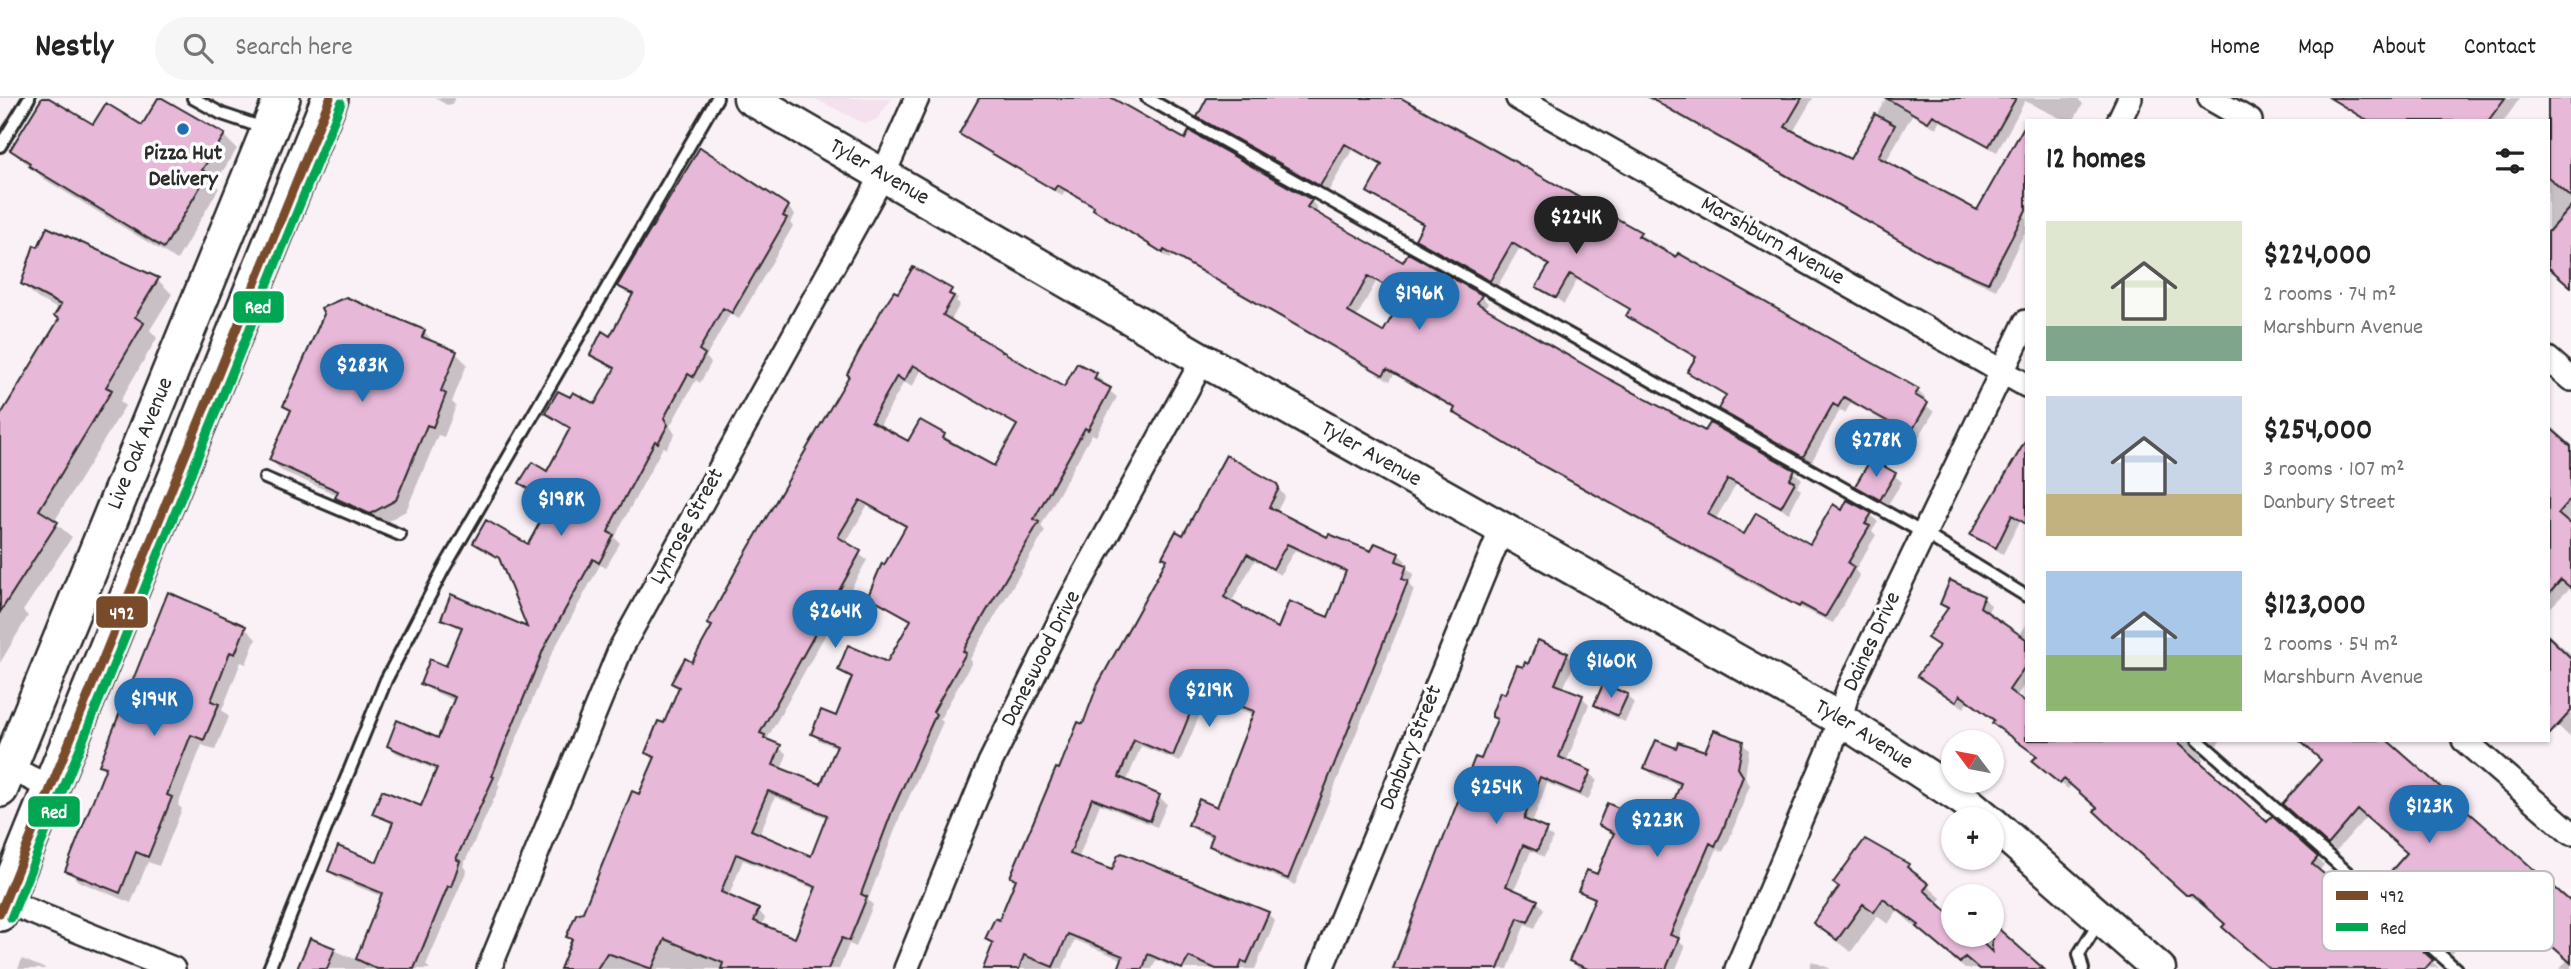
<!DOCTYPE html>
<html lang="en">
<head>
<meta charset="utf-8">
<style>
	body { margin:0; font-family:Dekko,sans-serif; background:#f6f6f6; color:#222; height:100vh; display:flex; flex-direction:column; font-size:26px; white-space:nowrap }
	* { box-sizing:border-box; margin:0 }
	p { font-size:23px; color:#767676 }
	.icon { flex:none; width:38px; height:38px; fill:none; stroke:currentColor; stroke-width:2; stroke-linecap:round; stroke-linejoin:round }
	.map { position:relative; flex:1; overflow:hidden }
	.drawer { position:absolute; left:2025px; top:21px; width:525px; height:623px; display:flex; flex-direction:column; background:#fff; border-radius:0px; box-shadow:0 2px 5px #0004 }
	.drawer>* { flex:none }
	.needle { width:46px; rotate:302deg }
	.tools { position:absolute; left:1941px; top:632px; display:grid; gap:14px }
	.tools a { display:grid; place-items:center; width:63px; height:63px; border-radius:50%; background:#fff; box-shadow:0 2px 5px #0004; font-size:35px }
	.price { position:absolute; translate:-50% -60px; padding:0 16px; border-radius:24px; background:#1f6fb2; color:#fff; font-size:23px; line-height:46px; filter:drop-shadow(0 2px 4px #0008) }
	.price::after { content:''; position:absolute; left:50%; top:42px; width:21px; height:16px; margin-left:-10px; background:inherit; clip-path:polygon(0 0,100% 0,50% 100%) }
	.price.current { background:#222; color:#fff }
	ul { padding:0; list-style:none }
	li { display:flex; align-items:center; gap:21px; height:175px; padding:0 21px }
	li span { display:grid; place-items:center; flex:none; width:196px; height:140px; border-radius:0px; color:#555 }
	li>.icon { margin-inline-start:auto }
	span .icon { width:84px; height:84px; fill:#fffc; stroke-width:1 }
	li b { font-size:30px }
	h2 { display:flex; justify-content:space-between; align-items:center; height:84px; padding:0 21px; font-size:30px }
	header { display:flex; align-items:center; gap:42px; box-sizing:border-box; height:98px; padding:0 35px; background:#fff; border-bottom:2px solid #e0e0e0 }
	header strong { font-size:33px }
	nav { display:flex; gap:38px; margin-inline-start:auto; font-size:24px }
	.search { width:490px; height:63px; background:#f6f6f6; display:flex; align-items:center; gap:18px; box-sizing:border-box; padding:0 24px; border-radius:38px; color:#767676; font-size:26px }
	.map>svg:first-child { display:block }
	.built { fill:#f5e0ee }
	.shadow { fill:#0003; fill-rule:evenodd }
	.building { fill:#e8b8d8; stroke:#2b2b2b; stroke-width:2; fill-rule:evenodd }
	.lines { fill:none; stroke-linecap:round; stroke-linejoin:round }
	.lane-casing { stroke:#2b2b2b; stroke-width:16 }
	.street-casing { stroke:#2b2b2b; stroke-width:28 }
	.secondary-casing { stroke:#2b2b2b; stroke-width:37 }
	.primary-casing { stroke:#2b2b2b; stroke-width:40 }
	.lane { stroke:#fff; stroke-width:10 }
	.street { stroke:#fff; stroke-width:23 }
	.secondary { stroke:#fff; stroke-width:32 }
	.primary { stroke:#fff; stroke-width:35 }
	.bus-1-casing { stroke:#fff; stroke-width:14 }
	.bus-2-casing { stroke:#fff; stroke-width:14 }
	.bus-1 { stroke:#7a4b2a; stroke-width:9 }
	.bus-2 { stroke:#00a651; stroke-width:9 }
	.poi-dot { fill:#1f6fb2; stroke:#fff; stroke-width:2.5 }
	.labels { text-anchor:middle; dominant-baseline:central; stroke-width:7; stroke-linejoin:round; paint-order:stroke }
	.poi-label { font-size:23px; font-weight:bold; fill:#2b2b2b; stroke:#fff }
	.street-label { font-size:23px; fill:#2b2b2b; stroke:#fff }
	.key { fill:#fff; stroke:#bfbfbf; stroke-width:2 }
	.key-label { font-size:19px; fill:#2b2b2b }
	.line-badge { stroke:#fff; stroke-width:2.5 }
	.badge-label { font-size:19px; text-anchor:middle; font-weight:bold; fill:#fff }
</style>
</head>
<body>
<header>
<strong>Nestly</strong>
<div class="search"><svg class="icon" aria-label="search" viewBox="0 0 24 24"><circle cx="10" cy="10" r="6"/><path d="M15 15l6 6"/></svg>Search here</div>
<nav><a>Home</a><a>Map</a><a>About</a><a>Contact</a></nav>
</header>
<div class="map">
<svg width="2571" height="871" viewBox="0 0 2571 871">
	<rect width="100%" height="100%" fill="#faf1f7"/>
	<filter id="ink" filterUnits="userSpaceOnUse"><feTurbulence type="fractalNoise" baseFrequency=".0143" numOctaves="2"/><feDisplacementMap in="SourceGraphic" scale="14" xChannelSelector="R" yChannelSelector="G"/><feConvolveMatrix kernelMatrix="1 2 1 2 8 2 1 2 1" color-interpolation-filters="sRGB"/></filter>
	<g filter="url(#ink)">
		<path class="built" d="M814,0H892L877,21L865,26Z"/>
		<path class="shadow" d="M44,0L93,29L223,37L237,51L215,85L219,90L177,162L44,81L12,52Z
			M435,0H455L452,6L447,7Z
			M1044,0H1108L1186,43L1311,103L1318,110L1315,116L1404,166L1481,198L1488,205L1484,211L1706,336L1711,327L1794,374L1802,381L1797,389L1801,392L1789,415L1736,387L1715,422L1744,439L1810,449L1842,414L1871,417L1878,424L1872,433L1876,437L1855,472L1860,478L1833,525L1761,491L1543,369L1462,321L1456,312L1394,276L1390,283L1172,158L1170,161L1102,118L1095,110L1065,93L1062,98L961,35ZM1376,184L1405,200L1384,236L1356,220Z
			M1205,0H1397L1918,293L1925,300L1922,304L1934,314L1917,342L1851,305L1845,315L1840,312L1811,365L1727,318L1720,311L1727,299L1689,274L1696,261L1636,225L1629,218L1631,213L1577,182L1564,206L1539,188L1550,169L1519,151L1497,189L1425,148L1417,141L1424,128L1369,93L1383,69L1352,52L1328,94L1206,26L1199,19L1207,2Z
			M1647,0H1813L1793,34L1851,63L1886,0H2077L2083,6L2073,23H2066L2025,3L1997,54L1940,23L1936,30L1912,17L1885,65L1977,115L2015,49L2026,56V132L1996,192L1942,167Z
			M2333,0H2520L2504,23H2365Z
			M2552,0H2571V188L2548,168V25Z
			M788,109L795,117L790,125L793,128L739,221L730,216L706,259L711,265L700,285L696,282L670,328L675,336L666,351L663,349L620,429L615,440L620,445L606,470L600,467L551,557L498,686L500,688L463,768L467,772L426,867L430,871H304L311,842L357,862L383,799L337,780L330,773L377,766L393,727L374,715L422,710L438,673L396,655L389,648L439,643L455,603L430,592L422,585L447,570L462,532L443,520L530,532L503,463L475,445L528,448L552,406L522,385L547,375L571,332L547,315L595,309L616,273L592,256L611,240L634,199L619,188Z
			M914,172L958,200L956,203L960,206L950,224L1064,292L1078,267L1096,277L1103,284L1102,287L1117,299L1096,338L1092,336L1041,428L1045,433L970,561L972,564L940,621L943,624L900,719L868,802L873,807L856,849L849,846L839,871H562L573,843L568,839L584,815L655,663L647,655L665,627L680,592L673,584L693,566L713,529L709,525ZM921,273L1018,329L995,371L944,338L909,346L879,329L904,284L912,289ZM867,408L907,430L870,498L912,524L887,566L840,572L853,582L837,620L813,636L820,643L838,650L822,688L781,672L787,656L767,641L867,462L845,446ZM775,699L827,720L812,760L759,738ZM743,762L817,792L796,842L761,828L765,820L758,812L728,800Z
			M158,182L172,196L150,232L157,240L120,303L125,308L54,424L72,439L23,513L28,518L0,565V321L60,222V212L37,200L23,186Z
			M424,233L435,246L456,255L467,266L452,304L456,308L444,339L438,337L406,413L382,426L348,410L337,397L282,373L271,362L292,314L285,308Z
			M2548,325L2571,346V489L2548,512Z
			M2019,358L2026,363V427L2020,423L2003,456L1972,437Z
			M1894,377L1902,384L1887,408L1857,388Z
			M1275,387L1285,398L1276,415L1328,442L1372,455L1398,456L1406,463L1404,468L1414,476L1409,487L1414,492L1295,787L1218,754L1211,747L1213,740L1198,734L1190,727L1218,711L1255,617L1214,602L1211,608L1205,604L1180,664L1141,648L1126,685L1159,699L1167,706L1157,729L1100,706L1078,761L1113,774L1268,816L1275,823L1255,871H1176L1156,862L1152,871H1120L1123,862L1075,842L1062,871H984L994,848L987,841L1000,825L1017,783L1012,779L1060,673L1168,462L1164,459L1184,440ZM1295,452L1347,476L1328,521L1279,532L1231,505L1255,462L1280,477Z
			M1951,484L1983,500L1991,507L1987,516L2019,538L2026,527V584L2016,599L2026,607V642H2205L2196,649L2204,661L2200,666L2267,726L2317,760L2324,767L2319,773L2439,870L2271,871L2227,826L2201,804L2195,803L2137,751L2072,686L2068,691L2042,670L2038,659L1968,603L1964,610L1920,578L1940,549L1930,539L1948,512L1942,506Z
			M245,530L256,541L246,566L241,564L222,612L229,619L215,652L202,647L178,707L182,711L159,768L148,764L131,805L78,783L67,772L107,672L101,666Z
			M2548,536L2571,556V640L2548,619Z
			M1539,545L1567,557L1575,564L1563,591L1582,599L1589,606L1566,665L1590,675L1597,682L1588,702L1547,685L1532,726L1553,740L1544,759L1531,753L1514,793L1537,803L1544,811L1535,830L1525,826L1508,871H1391L1399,852L1403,853L1482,664L1498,623L1493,618L1524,572L1529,568Z
			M1627,598L1634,605L1625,624L1603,614L1596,607Z
			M2210,642H2221L2217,647Z
			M1742,645L1749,652L1745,679L1750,687L1729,742L1723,754L1717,751L1678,842L1685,849L1676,871L1578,870L1571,862L1596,803L1580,793L1597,778L1615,738L1600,727L1664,731L1682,689L1653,677L1646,670L1678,653L1706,655Z
			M2323,662L2571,808V871H2560L2568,861L2535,832L2528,840L2518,832L2507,845L2481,823L2452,856L2386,797L2409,755L2367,718L2336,753L2292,713Z
			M1888,753L1941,800L1937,806L1953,821V836H1992V827L2044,871H1965L1897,813L1888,826L1877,818L1851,854L1829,838L1815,825Z
			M22,861L46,871H18Z
			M1812,863L1831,871H1809Z"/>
		<path class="building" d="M42,0H49L93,26L106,5L142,27L158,0H162L225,36L202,72L207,75L206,79L164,150L29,68L30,65L10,52Z
			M979,0H1112L1185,41L1189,33L1312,102L1307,109L1350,134L1403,164L1408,155L1482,197L1477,205L1607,280L1705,333L1710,325L1795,372L1790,381L1795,384L1781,409L1728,381L1708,416L1744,436L1756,415L1810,446L1833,406L1842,412L1847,402L1872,415L1865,426L1870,428L1848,465L1854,469L1843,489L1825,519L1801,506L1799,509L1534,363L1453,314L1455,310L1387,271L1383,277L1164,152L1163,155L1093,111L1094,108L1057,87L1054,92L959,36ZM1368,178L1404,198L1383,234L1348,214Z
			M1207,0H1401L1641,134L1638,138L1676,159L1678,155L1919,291L1915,297L1928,305L1910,336L1844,299L1838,309L1833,306L1803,359L1718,311L1726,297L1687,274L1696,259L1626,218L1630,211L1570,176L1556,200L1536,189L1549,167L1512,145L1490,183L1415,141L1423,126L1367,94L1382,67L1345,46L1320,88L1197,19Z
			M1650,0H1802L1785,29L1850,61L1875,16L1895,27L1878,59L1977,112L2026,25V112L1988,185L1933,161Z
			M1886,0H2016L1989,48L1933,17L1928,24Z
			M2330,0H2505L2488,23H2368Z
			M2548,0H2571V99L2548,79Z
			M700,49L789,108L783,118L787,120L732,215L723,210L699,252L705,256L693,279L688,276L664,320L668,327L658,345L655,343L613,422L608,434L614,437L599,465L593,461L544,550L492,678L494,679L456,761L460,763L451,789L448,788L414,871H377L356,861L382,795L328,773L338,748L377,764L393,724L372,716L382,692L421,708L437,670L387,648L397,622L438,640L455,599L420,586L430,561L446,568L462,529L441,521L451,496L527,529L499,460L473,445L486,422L528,446L551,404L519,385L532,364L547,373L570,330L545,315L558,293L570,299L573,294L595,306L615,270L590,257L602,233L610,238L633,196L617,188Z
			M2571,108V189L2548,169V134Z
			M47,129L159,180L135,219L144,225L106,289L112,292L39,412L58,424L0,514V318L59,221L54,218L61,207L21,186L34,147L38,149Z
			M913,169L952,191L949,196L954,198L943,217L1025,267L1064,289L1077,265L1097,275L1094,281L1111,290L1088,332L1085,330L1034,421L1039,424L963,553L966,555L933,614L936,616L893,711L861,796L867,799L849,843L842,840L828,871H721L723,865L665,841L652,871L607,855L597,871H560L572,841L566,839L576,816L583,814L632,693L639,696L655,659L645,655L658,623L664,625L679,589L671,585L685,560L692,564L712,528L707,526L741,463L849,278L847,276L881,213L894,193L898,195ZM913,267L1017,327L994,368L943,340L945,336L920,322L908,343L871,323L897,278L904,283ZM860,402L906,428L884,467L882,465L868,498L911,522L887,564L848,547L838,572L852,579L836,618L821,612L811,636L837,647L821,686L773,667L781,647L764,640L765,637L760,635L861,453L838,439ZM768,693L827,717L811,758L751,732ZM736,756L816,789L795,840L754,823L759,811L721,794Z
			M346,199L425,232L422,239L457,253L441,293L446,296L433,329L427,327L396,402L370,416L335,400L338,393L269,362L291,312L283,308L324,216L321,210Z
			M2548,328L2571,348V401L2558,416L2571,427V490L2561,482L2548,497Z
			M2026,342V426L2012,417L1996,450L1970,437Z
			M1226,357L1277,386L1279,390L1269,409L1327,439L1329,436L1371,453L1375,445L1399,455L1396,463L1407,467L1402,481L1408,483L1288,781L1209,748L1213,737L1188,727L1199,701L1217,709L1254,613L1206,596L1203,602L1197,598L1173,658L1134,642L1119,679L1160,697L1150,723L1092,700L1070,756L1112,772L1118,757L1122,755L1269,814L1247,865L1242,863L1239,871H1216L1189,859L1182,871L1148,856L1143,871H1118L1123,858L1068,836L1053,869L1024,857L1019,871H983L993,845L985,841L995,820L999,822L1016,781L1010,779L1056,670L1059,671L1078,624L1083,626L1097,588L1167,461L1162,459L1176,433L1183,437ZM1287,446L1346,473L1328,519L1289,503L1278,530L1224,499L1247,456L1273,471Z
			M1871,361L1896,375L1880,402L1855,388Z
			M1950,482L1984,498L1980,509L2026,541V567L2009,592L2026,605V642H2176L2267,724L2272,718L2318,759L2312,766L2361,807L2366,802L2433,862L2425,871H2270L2222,829L2225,826L2192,797H2186L2127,744L2094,713L2097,710L2064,681L2060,686L2032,663L2037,658L1992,625L1994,622L1960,597L1956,604L1917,578L1939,548L1927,540L1948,510L1940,506Z
			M168,494L246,528L235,556L230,554L211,603L219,606L204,642L191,637L167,697L172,699L148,759L136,754L120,795L65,773L106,669L99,667Z
			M2548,538L2571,560V613L2548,638Z
			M1538,542L1568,555L1555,586L1583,597L1559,659L1591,673L1580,696L1540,679L1524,721L1547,731L1537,753L1523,747L1506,788L1538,802L1528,824L1518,820L1498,871H1393L1475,659L1481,661L1497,621L1492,619V615L1500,594L1505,596L1517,567L1523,569L1525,564L1528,566Z
			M1603,586L1628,596L1618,618L1594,607Z
			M1714,632L1743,643L1738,670L1743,678L1722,734L1715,748L1710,745L1670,837L1679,840L1666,871H1588L1569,863L1595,800L1578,793L1587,772L1597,776L1614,735L1598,727L1607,705L1663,729L1681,685L1644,670L1656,642L1676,650L1678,644L1705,653Z
			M2299,642H2387L2571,804V865L2527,826L2520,834L2510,826L2499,839L2473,817L2444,850L2376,790L2407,755L2358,712L2328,747L2282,706L2321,662Z
			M1865,741L1909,766L1907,769L1929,786L1924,792L1953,819V836H1973L1992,854V825L2044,871H1979L1965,859L1960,865L1917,829L1919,827L1883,801L1874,814L1863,806L1837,842L1813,825L1839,789L1833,785Z
			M310,840L335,850L327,871H297Z"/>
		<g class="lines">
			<defs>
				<path id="lane" d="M193,0L222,16L266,31
					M1147,0L1925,436L2026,498
					M0,48L29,0
					M265,380L400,437
					M2198,642L2456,871
					M269,871L386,582L443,472L717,0
					M2083,871L2079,856L2100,822"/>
				<path id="street" d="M1518,0L2026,287
					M2210,0L2250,23
					M2119,23L2130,0
					M2548,261L2571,281
					M2464,642L2571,735
					M0,665L51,690
					M0,801L173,871
					M489,871L621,550L883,77L917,0
					M906,871L990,665L1072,499L1203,262
					M1321,871L1503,428
					M1737,871L1830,651L1848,593L2026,224"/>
				<g id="secondary">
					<path id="s1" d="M750,0L1203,262L1840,621L1963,701L1987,721"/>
					<path d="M1992,725L2159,871"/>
				</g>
				<g id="primary">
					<path id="s2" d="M0,691L282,0"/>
					<path d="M0,815L330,0"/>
				</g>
			</defs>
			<use href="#lane" class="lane-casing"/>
			<use href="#street" class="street-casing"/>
			<use href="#secondary" class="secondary-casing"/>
			<use href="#primary" class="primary-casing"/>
			<use href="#lane" class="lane"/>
			<use href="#street" class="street"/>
			<use href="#secondary" class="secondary"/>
			<use href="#primary" class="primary"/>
			<defs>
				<path id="bus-1" d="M0,815L330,0"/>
				<path id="bus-2" d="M11,820L341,5"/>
			</defs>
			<use href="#bus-1" class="bus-1-casing"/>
			<use href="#bus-2" class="bus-2-casing"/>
			<use href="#bus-1" class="bus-1"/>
			<use href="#bus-2" class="bus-2"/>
		</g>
	</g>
	<circle class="poi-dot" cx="183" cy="31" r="7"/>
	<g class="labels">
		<g class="poi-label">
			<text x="183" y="56">Pizza Hut<tspan x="183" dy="26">Delivery</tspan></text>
		</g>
		<g class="street-label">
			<text stroke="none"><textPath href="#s1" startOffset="149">Tyler Avenue</textPath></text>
			<text transform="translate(1772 144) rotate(29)">Marshburn Avenue</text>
			<text stroke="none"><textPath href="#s2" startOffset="373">Live Oak Avenue</textPath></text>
			<text stroke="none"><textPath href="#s1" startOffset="716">Tyler Avenue</textPath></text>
			<text transform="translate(688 429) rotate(-61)">Lynrose Street</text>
			<text transform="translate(1873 544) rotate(-65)">Daines Drive</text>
			<text transform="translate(1042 561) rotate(-63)">Daneswood Drive</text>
			<text stroke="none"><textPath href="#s1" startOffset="1283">Tyler Avenue</textPath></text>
			<text transform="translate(1412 650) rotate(-68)">Danbury Street</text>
		</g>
	</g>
	<rect x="2322" y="773" width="232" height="80" rx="10" class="key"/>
	<rect x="2336" y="793" width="32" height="9" fill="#7a4b2a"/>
	<rect x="2336" y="825" width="32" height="8" fill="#00a651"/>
	<g class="key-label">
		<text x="2380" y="804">492</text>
		<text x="2380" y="836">Red</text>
	</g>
	<g class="line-badge">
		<rect x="232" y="192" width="53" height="34" rx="7" fill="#00a651"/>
		<rect x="95" y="497" width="54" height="34" rx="7" fill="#7a4b2a"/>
		<rect x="27" y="697" width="54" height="33" rx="7" fill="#00a651"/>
	</g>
	<g class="badge-label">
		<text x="258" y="215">Red</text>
		<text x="122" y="521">492</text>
		<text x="54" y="720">Red</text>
	</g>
</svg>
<div class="tools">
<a><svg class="needle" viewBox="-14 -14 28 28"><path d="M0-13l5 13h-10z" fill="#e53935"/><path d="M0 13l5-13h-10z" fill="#767676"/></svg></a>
<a>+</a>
<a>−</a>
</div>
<b class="price current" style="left:1576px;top:158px">$224K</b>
<b class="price" style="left:1419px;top:234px">$196K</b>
<b class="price" style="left:362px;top:306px">$283K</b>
<b class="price" style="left:1876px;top:381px">$278K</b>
<b class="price" style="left:561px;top:440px">$198K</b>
<b class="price" style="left:835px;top:552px">$264K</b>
<b class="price" style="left:1611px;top:602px">$160K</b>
<b class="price" style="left:1209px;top:631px">$219K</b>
<b class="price" style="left:154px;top:640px">$194K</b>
<b class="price" style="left:1496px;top:728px">$254K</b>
<b class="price" style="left:2429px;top:747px">$123K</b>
<b class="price" style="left:1657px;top:761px">$223K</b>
<section class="drawer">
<h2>12 homes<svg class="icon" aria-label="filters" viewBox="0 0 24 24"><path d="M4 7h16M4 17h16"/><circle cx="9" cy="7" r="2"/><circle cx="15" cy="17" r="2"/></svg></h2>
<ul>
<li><span style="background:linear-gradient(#dfe7d0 75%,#7fa58c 0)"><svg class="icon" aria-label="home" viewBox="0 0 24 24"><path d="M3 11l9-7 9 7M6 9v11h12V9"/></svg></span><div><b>$224,000</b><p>2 rooms · 74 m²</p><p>Marshburn Avenue</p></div></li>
<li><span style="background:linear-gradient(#c9d6e8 70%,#c2b280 0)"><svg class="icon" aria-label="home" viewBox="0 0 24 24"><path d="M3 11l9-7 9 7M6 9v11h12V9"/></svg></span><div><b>$254,000</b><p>3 rooms · 107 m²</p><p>Danbury Street</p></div></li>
<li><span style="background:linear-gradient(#a9c7e8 60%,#8fb573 0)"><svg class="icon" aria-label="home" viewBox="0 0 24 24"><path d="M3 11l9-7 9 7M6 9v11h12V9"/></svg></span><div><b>$123,000</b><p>2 rooms · 54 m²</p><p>Marshburn Avenue</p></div></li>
</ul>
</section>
</div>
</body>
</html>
